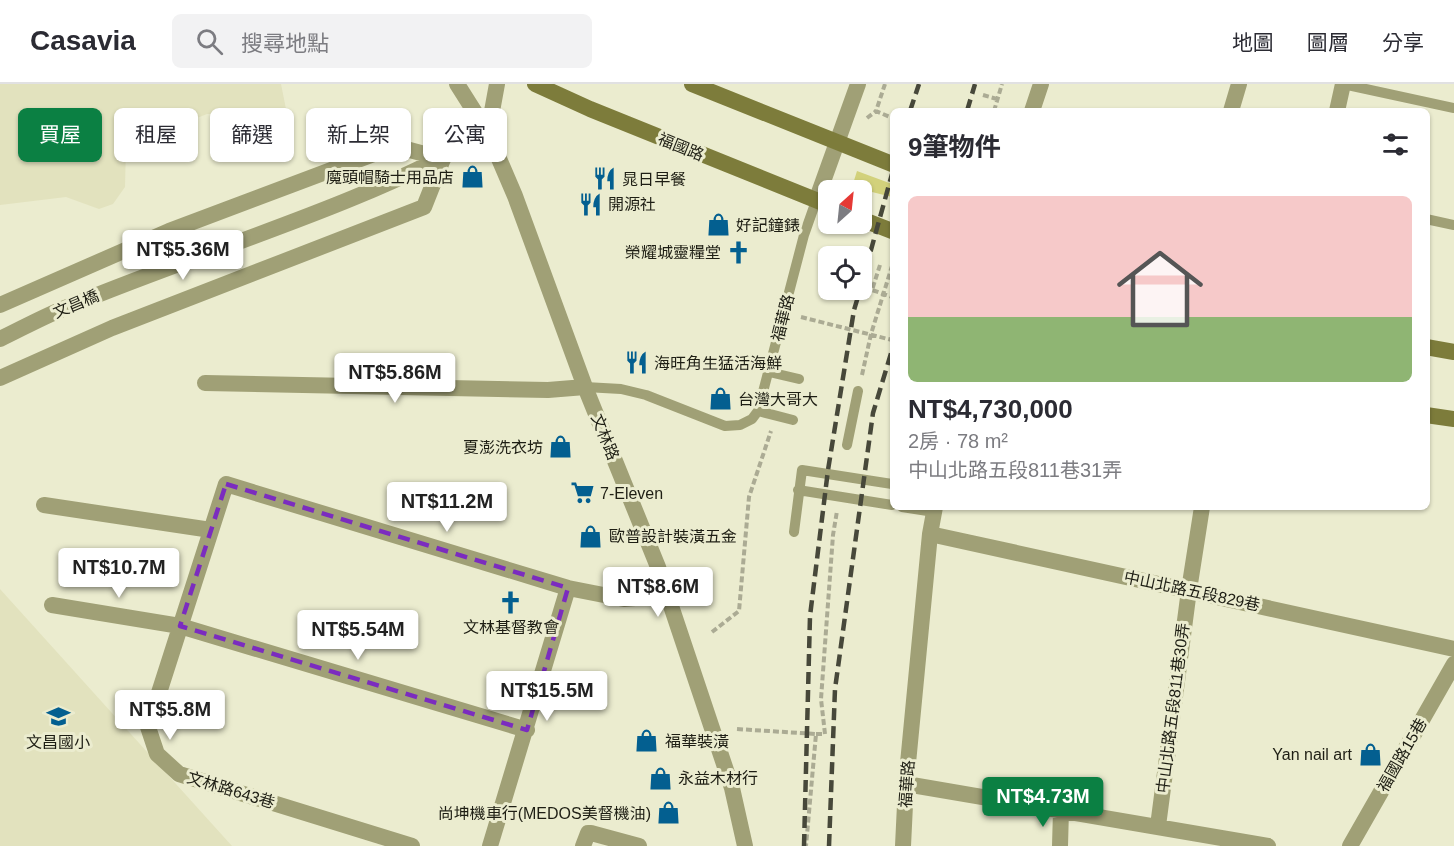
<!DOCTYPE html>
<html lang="zh-TW">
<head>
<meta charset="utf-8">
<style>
	body { margin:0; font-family:Arial,"Noto Sans TC",sans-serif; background:#f2f2f3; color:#2b2b33; height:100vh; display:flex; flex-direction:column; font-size:22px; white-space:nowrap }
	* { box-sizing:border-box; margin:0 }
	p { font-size:20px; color:#7c7c81 }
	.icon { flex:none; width:33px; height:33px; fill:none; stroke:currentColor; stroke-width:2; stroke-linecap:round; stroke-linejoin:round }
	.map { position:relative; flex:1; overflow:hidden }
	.sheet { position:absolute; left:890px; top:24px; width:540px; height:402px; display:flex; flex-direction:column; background:#fff; border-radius:9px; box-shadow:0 2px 4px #0004 }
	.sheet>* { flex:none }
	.banner { position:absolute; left:18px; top:24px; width:570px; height:54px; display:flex; gap:12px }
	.needle { width:39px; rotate:27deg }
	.controls { position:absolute; left:818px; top:96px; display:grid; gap:12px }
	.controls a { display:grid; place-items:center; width:54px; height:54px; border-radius:9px; background:#fff; box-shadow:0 2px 4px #0004; font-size:30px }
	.price { position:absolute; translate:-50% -51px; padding:0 14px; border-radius:6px; background:#fff; color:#222; font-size:20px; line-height:39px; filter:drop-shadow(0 2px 3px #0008) }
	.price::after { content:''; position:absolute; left:50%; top:36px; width:18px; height:14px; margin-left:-9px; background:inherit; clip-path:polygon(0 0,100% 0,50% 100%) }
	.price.selected { background:#0b8043; color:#fff }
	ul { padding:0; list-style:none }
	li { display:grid; align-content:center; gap:12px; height:318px; padding:0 18px }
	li+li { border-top:2px solid #e1e1e2 }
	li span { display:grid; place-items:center; height:186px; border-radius:9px; color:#555 }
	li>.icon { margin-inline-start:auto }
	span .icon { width:108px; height:108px; fill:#fffc; stroke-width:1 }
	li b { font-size:26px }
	h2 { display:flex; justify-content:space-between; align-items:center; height:72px; padding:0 18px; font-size:26px }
	.chip { padding:0 21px; border-radius:9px; background:#fff; box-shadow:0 2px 4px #0004; font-size:21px; line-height:54px }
	.chip.selected { background:#0b8043; color:#fff }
	header { display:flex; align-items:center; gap:36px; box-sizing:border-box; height:84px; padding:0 30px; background:#fff; border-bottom:2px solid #e1e1e2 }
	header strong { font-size:28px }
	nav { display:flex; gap:33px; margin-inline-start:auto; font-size:21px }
	.search { width:420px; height:54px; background:#f2f2f3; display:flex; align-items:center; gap:15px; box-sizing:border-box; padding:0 21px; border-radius:9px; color:#7c7c81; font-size:22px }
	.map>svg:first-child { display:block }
	.built { fill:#e2e2be }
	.green { fill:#d2d17b }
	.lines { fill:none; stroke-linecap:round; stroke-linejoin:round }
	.path { stroke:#abab94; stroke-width:4; stroke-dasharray:6 3; stroke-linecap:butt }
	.service { stroke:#a0a076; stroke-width:10 }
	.minor { stroke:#a0a076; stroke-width:16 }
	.tertiary { stroke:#a0a076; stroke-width:16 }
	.secondary { stroke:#7d7c3b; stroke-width:16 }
	.rail { stroke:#47483a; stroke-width:4.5; stroke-dasharray:12 6; stroke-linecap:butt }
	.marked { fill:none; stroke:#7b2cbf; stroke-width:4.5; stroke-dasharray:12 8; stroke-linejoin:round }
	.labels { text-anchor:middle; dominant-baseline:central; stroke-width:6; stroke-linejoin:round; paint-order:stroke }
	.street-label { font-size:16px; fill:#1e1e14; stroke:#ebeccf }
	.poi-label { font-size:16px; fill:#1e1e14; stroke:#ebeccf; text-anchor:start }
</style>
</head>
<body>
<header>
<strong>Casavia</strong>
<div class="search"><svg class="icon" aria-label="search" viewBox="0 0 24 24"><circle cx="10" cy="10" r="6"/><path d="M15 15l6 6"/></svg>搜尋地點</div>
<nav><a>地圖</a><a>圖層</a><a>分享</a></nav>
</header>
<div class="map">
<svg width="1454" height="762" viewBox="0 0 1454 762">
	<rect width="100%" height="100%" fill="#ebeccf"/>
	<path class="built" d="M0,0H281L287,30H207L126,62L125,103L113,120L99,125L66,113L0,121Z
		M0,505L232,762H0Z"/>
	<path class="green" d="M857,87L892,100V113L852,103Z"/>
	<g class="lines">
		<path class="path" d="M885,0L876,27L892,34
			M983,11L997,15
			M994,27L1002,0
			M867,34L876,27
			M880,181L872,206L892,213
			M801,233L892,256
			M862,291L871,250L892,182
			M712,548L739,527L749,413L771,347
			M737,645L816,650L806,762
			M816,650H825L821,615L833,451L837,427"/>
		<path class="service" d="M1343,0L1454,24
			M1426,135L1454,141
			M769,288L799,295
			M585,303L621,305L646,311L725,342L740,341L752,335L758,327L804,151L816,117
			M758,327L793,336
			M847,361L858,307
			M798,406L892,421
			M902,423L934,428
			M794,448L802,386L892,400"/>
		<path class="minor" d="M457,0L488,49L515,112L585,303L658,483L732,704L745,762
			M1231,27L1239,0
			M1337,27L1343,0
			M488,49L497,0
			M0,221L169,147L395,62L443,75L424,123L112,244L0,294
			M0,255C23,244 46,231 70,222C209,164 357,124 488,49
			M205,299L548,306L585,303
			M44,421L211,446
			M930,450L1454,565
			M52,521L180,542L527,646
			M906,700L1268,762
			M1158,742L1189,506L1202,423
			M412,762L179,690L157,670L148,643L226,400L568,504L624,515L668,511
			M490,762L568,504
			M583,762L588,749H591L639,762
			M903,762L906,700L930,450L935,423
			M1060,762L1061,726
			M1350,762L1454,580"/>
		<path class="tertiary" d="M1032,27L1041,0
			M816,117L858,0"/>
		<path class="secondary" d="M535,0L590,25L828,121
			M692,0L892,80
			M861,135L892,147
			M1426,263L1454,268
			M1426,331L1454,335"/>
		<path class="rail" d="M910,27L919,0
			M967,27L975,0
			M861,202L892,90
			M804,762L810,532L828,386L854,226L860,206
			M829,762L835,605L873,329L892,266"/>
	</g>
	<path class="marked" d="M226,400L568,504L527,646L180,542Z"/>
	<defs>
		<symbol id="shop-bare" viewBox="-9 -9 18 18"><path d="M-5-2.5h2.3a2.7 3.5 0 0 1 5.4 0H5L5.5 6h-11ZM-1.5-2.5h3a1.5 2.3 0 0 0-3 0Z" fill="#035f90" stroke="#ebeccf" stroke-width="2.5" paint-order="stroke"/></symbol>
		<symbol id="restaurant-bare" viewBox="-9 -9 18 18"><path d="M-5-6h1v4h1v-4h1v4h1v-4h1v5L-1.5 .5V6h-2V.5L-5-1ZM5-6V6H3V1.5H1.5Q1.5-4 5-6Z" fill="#035f90" stroke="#ebeccf" stroke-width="2.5" paint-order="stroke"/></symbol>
		<symbol id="church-bare" viewBox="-9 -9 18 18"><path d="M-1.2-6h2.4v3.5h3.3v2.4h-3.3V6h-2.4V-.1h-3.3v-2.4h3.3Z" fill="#035f90" stroke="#ebeccf" stroke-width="2.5" paint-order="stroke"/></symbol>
		<symbol id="supermarket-bare" viewBox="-9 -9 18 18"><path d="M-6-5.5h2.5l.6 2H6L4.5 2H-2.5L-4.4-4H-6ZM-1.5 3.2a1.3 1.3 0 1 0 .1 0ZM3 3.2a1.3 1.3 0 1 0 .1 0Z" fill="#035f90" stroke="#ebeccf" stroke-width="2.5" paint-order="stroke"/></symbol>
		<symbol id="school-bare" viewBox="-9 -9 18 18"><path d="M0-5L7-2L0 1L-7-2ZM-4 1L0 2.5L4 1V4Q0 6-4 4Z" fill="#035f90" stroke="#ebeccf" stroke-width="2.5" paint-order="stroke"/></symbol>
	</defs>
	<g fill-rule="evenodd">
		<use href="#shop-bare" x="456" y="76" width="33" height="33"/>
		<use href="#restaurant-bare" x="588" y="78" width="33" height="33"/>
		<use href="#restaurant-bare" x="574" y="104" width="33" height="33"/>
		<use href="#shop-bare" x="702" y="124" width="33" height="33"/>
		<use href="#church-bare" x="722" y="152" width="33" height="33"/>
		<use href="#restaurant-bare" x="620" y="262" width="33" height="33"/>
		<use href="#shop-bare" x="704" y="298" width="33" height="33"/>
		<use href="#shop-bare" x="544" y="346" width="33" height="33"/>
		<use href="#supermarket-bare" x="566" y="392" width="33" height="33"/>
		<use href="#shop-bare" x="574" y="436" width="33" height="33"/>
		<use href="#church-bare" x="494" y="502" width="33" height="33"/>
		<use href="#school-bare" x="42" y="616" width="33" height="33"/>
		<use href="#shop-bare" x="630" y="640" width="33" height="33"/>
		<use href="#shop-bare" x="1354" y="654" width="33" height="33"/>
		<use href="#shop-bare" x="644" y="678" width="33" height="33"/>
		<use href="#shop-bare" x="652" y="712" width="33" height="33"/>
	</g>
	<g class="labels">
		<g class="street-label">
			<text transform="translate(681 63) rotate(22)">福國路</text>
			<text transform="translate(76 220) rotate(-23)">文昌橋</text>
			<text transform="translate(783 234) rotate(-76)">福華路</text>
			<text transform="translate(605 353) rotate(68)">文林路</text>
			<text transform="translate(1192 507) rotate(12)">中山北路五段829巷</text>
			<text transform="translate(1173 624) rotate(-83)">中山北路五段811巷30弄</text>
			<text transform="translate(1402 671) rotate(-60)">福國路15巷</text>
			<text transform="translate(907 700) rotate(-86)">福華路</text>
			<text transform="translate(231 706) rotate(17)">文林路643巷</text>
		</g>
		<g class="poi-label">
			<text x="454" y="93" text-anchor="end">魔頭帽騎士用品店</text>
			<text x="622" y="95">晁日早餐</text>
			<text x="608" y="120">開源社</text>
			<text x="736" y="141">好記鐘錶</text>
			<text x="721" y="168" text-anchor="end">榮耀城靈糧堂</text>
			<text x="654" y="279">海旺角生猛活海鮮</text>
			<text x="738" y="315">台灣大哥大</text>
			<text x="543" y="363" text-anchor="end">夏澎洗衣坊</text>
			<text x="600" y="409">7-Eleven</text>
			<text x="609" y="452">歐普設計裝潢五金</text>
			<text x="511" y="543" text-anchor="middle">文林基督教會</text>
			<text x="665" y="657">福華裝潢</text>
			<text x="58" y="658" text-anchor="middle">文昌國小</text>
			<text x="1352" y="670" text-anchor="end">Yan nail art</text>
			<text x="678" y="694">永益木材行</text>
			<text x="651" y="729" text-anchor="end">尚坤機車行(MEDOS美督機油)</text>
		</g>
	</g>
</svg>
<div class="controls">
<a><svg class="needle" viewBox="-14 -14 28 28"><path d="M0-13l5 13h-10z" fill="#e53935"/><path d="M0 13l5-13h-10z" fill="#7c7c81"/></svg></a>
<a><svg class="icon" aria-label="locate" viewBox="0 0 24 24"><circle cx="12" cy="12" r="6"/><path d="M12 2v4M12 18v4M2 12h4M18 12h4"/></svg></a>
</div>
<b class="price" style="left:183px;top:197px">NT$5.36M</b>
<b class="price" style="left:395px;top:320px">NT$5.86M</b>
<b class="price" style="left:447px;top:449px">NT$11.2M</b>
<b class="price" style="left:119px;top:515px">NT$10.7M</b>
<b class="price" style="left:658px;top:534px">NT$8.6M</b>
<b class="price" style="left:358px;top:577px">NT$5.54M</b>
<b class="price" style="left:547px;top:638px">NT$15.5M</b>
<b class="price" style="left:170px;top:657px">NT$5.8M</b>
<b class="price selected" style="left:1043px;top:744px">NT$4.73M</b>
<div class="banner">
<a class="chip selected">買屋</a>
<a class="chip">租屋</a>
<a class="chip">篩選</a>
<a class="chip">新上架</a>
<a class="chip">公寓</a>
</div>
<section class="sheet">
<h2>9筆物件<svg class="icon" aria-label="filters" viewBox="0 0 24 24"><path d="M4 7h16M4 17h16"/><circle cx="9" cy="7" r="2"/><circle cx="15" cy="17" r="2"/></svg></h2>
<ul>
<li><span style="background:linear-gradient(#f6c9c9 65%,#8fb573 0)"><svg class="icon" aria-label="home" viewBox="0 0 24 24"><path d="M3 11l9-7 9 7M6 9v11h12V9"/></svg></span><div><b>NT$4,730,000</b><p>2房 · 78 m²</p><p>中山北路五段811巷31弄</p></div></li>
</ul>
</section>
</div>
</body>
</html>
